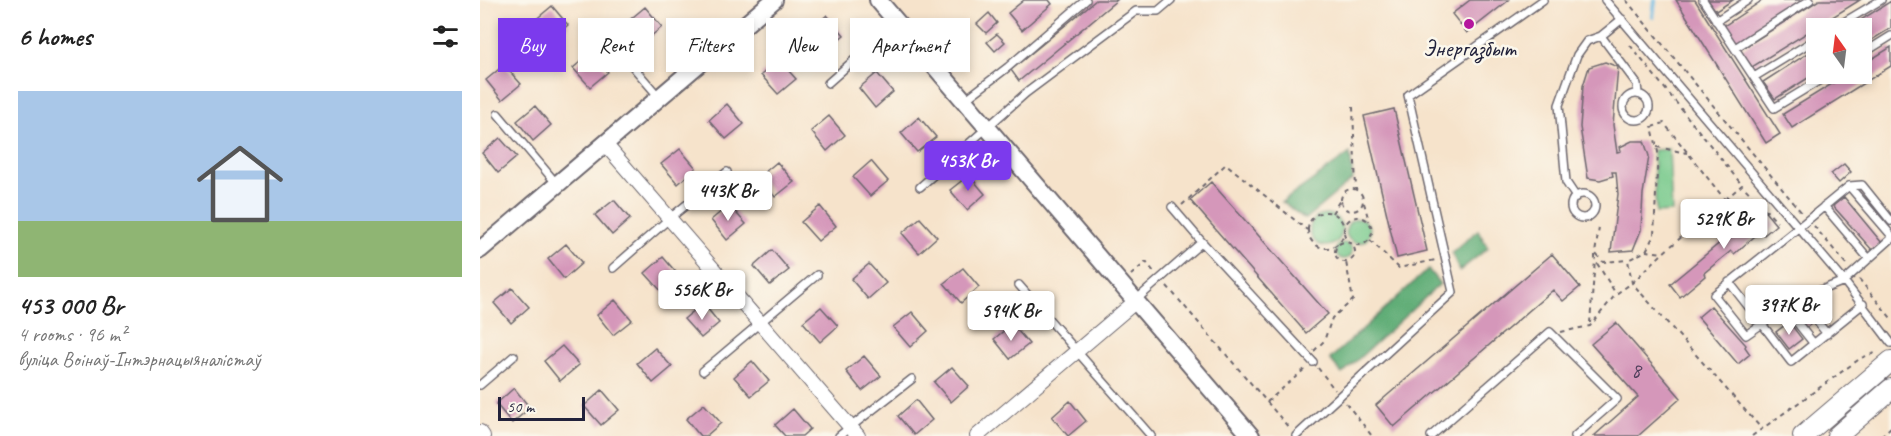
<!DOCTYPE html>
<html lang="en">
<head>
<meta charset="utf-8">
<style>
	body { margin:0; font-family:Caveat,sans-serif; background:#f2f2f2; color:#222; height:100vh; display:flex; flex-direction:column; font-size:22px; white-space:nowrap }
	* { box-sizing:border-box; margin:0 }
	p { font-size:20px; color:#767676 }
	.icon { flex:none; width:33px; height:33px; fill:none; stroke:currentColor; stroke-width:2; stroke-linecap:round; stroke-linejoin:round }
	.map { position:relative; flex:1; overflow:hidden }
	.side { display:flex; flex-direction:column; background:#fff; width:480px }
	.side>* { flex:none }
	.banner { position:absolute; left:18px; top:18px; width:570px; height:54px; display:flex; gap:12px }
	.needle { width:39px; rotate:346deg }
	.tools { position:absolute; left:1326px; top:18px; display:grid; gap:12px }
	.tools a { display:grid; place-items:center; width:66px; height:66px; border-radius:0px; background:#fff; box-shadow:0 3px 9px #0003; font-size:30px }
	.scale { position:absolute; left:18px; bottom:15px; width:87px; box-sizing:border-box; padding-left:6px; border:3px solid #22223b; border-top:0; font-size:16px; line-height:21px; white-space:nowrap; color:#22223b; -webkit-text-stroke:4px #fbf7ec; paint-order:stroke }
	.price { position:absolute; translate:-50% -51px; padding:0 14px; border-radius:6px; background:#fff; color:#222; font-size:20px; line-height:39px; filter:drop-shadow(0 2px 3px #0008) }
	.price::after { content:''; position:absolute; left:50%; top:36px; width:18px; height:14px; margin-left:-9px; background:inherit; clip-path:polygon(0 0,100% 0,50% 100%) }
	.price.active { background:#7c3aed; color:#fff }
	ul { padding:0; list-style:none }
	li { display:grid; align-content:center; gap:12px; height:318px; padding:0 18px }
	li+li { border-top:2px solid #e0e0e0 }
	li span { display:grid; place-items:center; height:186px; border-radius:0px; color:#555 }
	li>.icon { margin-inline-start:auto }
	span .icon { width:108px; height:108px; fill:#fffc; stroke-width:1 }
	li b { font-size:26px }
	h2 { display:flex; justify-content:space-between; align-items:center; height:72px; padding:0 18px; font-size:26px }
	.tag { padding:0 21px; border-radius:0px; background:#fff; box-shadow:0 3px 9px #0003; font-size:21px; line-height:54px }
	.tag.active { background:#7c3aed; color:#fff }
	main { display:flex; flex:1; min-height:0 }
	.map>svg:first-child { display:block }
	.green { fill:#77c98b; stroke:#4c7663; stroke-width:1.5 }
	.forest { fill:#61ad77; stroke:#426859; stroke-width:1.5 }
	.lines { fill:none; stroke-linecap:round; stroke-linejoin:round }
	.stream { stroke:#65b7e1; stroke-width:4 }
	.building { fill:#d597ba }
	.service-casing { stroke:#6c666d; stroke-width:10 }
	.minor-casing { stroke:#6c666d; stroke-width:16 }
	.tertiary-casing { stroke:#6c666d; stroke-width:20 }
	.secondary-casing { stroke:#6c666d; stroke-width:22 }
	.path { stroke:#6c666d; stroke-width:2; stroke-dasharray:4.5 4.5; stroke-linecap:butt }
	.service { stroke:#fff; stroke-width:7 }
	.minor { stroke:#fff; stroke-width:14 }
	.tertiary { stroke:#fff; stroke-width:16 }
	.secondary { stroke:#fff; stroke-width:20 }
	.poi-dot { fill:#b5179e; stroke:#fbf7ec; stroke-width:2 }
	.labels { text-anchor:middle; dominant-baseline:central; stroke-width:5; stroke-linejoin:round; paint-order:stroke }
	.number-label { font-size:21px; fill:#4f3f5b }
	.poi-label { font-size:24px; fill:#22223b; stroke:#fbf7ec }
</style>
</head>
<body>
<main>
<section class="side">
<h2>6 homes<svg class="icon" aria-label="filters" viewBox="0 0 24 24"><path d="M4 7h16M4 17h16"/><circle cx="9" cy="7" r="2"/><circle cx="15" cy="17" r="2"/></svg></h2>
<ul>
<li><span style="background:linear-gradient(#a9c7e8 70%,#8fb573 0)"><svg class="icon" aria-label="home" viewBox="0 0 24 24"><path d="M3 11l9-7 9 7M6 9v11h12V9"/></svg></span><div><b>453 000 Br</b><p>4 rooms · 96 m²</p><p>вуліца Воінаў-Інтэрнацыяналістаў</p></div></li>
</ul>
</section>
<div class="map">
<svg width="1411" height="436" viewBox="0 0 1411 436">
	<rect width="100%" height="100%" fill="#fbf7ec"/>
	<filter id="ink" filterUnits="userSpaceOnUse"><feTurbulence type="fractalNoise" baseFrequency=".0167" numOctaves="2"/><feDisplacementMap in="SourceGraphic" scale="12" xChannelSelector="R" yChannelSelector="G"/><feConvolveMatrix kernelMatrix="1 2 1 2 8 2 1 2 1" color-interpolation-filters="sRGB"/></filter>
	<filter id="wash" filterUnits="userSpaceOnUse"><feTurbulence type="fractalNoise" baseFrequency=".008" numOctaves="4" result="noise"/><feDisplacementMap in="SourceGraphic" scale="24" xChannelSelector="R" yChannelSelector="G"/><feGaussianBlur stdDeviation="1.35" result="paint"/><feColorMatrix in="noise" values="0 0 0 0 0 0 0 0 0 0 0 0 0 0 0 0 0 1.4 0 .05"/><feComposite in="paint" operator="in"/></filter>
	<g filter="url(#wash)">
		<rect width="100%" height="100%" fill="#f6e3cb"/>
		<path class="green" d="M1189,149L1192,212L1176,213L1173,150Z
			M830 230a16 16 0 1 1 32 0a16 16 0 1 1-32 0Z
			M866 231a12 12 0 1 1 24 0a12 12 0 1 1-24 0Z
			M856 251a8 8 0 1 1 16 0a8 8 0 1 1-16 0Z"/>
		<path class="forest" d="M870,153L873,179L825,219L802,202Z
			M998,230L1008,248L979,271L972,253Z
			M948,269L960,284L862,374L850,359Z"/>
		<g class="lines">
			<path class="stream" d="M1173,17L1175,0"/>
		</g>
		<g id="blocks">
			<path class="building" d="M544,0H569L572,4L542,30L528,13Z
				M616,0H637L539,81L531,70Z
				M990,0H1029L987,33L972,14Z
				M1196,0H1215L1300,134L1286,143Z
				M1228,0H1253L1236,11Z
				M1283,0H1326L1257,46L1244,26Z
				M1339,0H1380L1272,67L1260,50Z
				M1411,1V28L1382,46V28H1368Z
				M72,6L88,25L70,41L54,21Z
				M165,7L182,27L164,42L147,22Z
				M509,13L517,23L506,33L497,24Z
				M347,15L364,35L346,50L329,31Z
				M517,34L525,42L515,51L507,42Z
				M1411,47V66L1312,128L1303,114L1368,74H1382V65Z
				M1336,48V73L1295,99L1283,82Z
				M112,52L128,72L110,87L93,68Z
				M299,60L316,79L298,94L281,75Z
				M1125,62L1138,67L1133,125L1137,152L1141,151L1140,147L1152,141H1164L1169,156L1163,194L1161,230L1153,250L1131,252L1138,194L1136,172H1132L1133,176L1120,180L1108,178L1100,127L1103,86L1109,67Z
				M24,65L41,84L22,100L6,80Z
				M397,73L413,92L395,108L379,88Z
				M247,104L264,124L246,139L229,120Z
				M55,106L71,125L53,141L37,121Z
				M914,109L947,251L917,258L884,116Z
				M349,116L365,135L347,151L331,131Z
				M439,117L456,137L437,152L421,133Z
				M20,138L37,157L18,173L2,153Z
				M200,149L216,168L198,184L181,164Z
				M391,161L408,181L390,196L373,177Z
				M297,162L314,182L295,197L279,177Z
				M1364,164L1371,172L1359,183L1351,174Z
				M489,175L505,194L487,210L470,190Z
				M731,182L848,314L826,333L710,200Z
				M1364,197L1402,243L1393,251L1353,206Z
				M134,200L150,219L132,235L115,215Z
				M249,205L266,224L247,240L231,220Z
				M340,206L356,226L338,241L321,222Z
				M1282,208L1296,225L1284,235L1281,231L1254,254L1251,251L1224,273L1225,276L1200,297L1190,284Z
				M440,218L457,237L439,253L422,233Z
				M86,244L102,263L84,279L68,259Z
				M292,250L309,270L290,285L274,266Z
				M1072,254L1100,287L1083,301L1073,290L914,427L896,405Z
				M183,257L200,277L182,292L165,273Z
				M389,264L406,283L388,299L371,279Z
				M483,268L499,287L481,303L464,283Z
				M32,288L49,307L31,323L14,303Z
				M135,300L152,320L133,335L117,315Z
				M223,303L239,323L221,338L204,319Z
				M1231,306L1266,345L1265,347L1270,354L1258,364L1218,317Z
				M341,307L358,326L340,342L323,322Z
				M1321,310L1332,323L1326,328L1315,315Z
				M432,312L448,331L430,347L413,327Z
				M1309,322L1322,339L1309,349L1296,332Z
				M1136,323L1201,398L1158,436H1114L1158,397L1111,344Z
				M532,324L549,344L530,359L514,339Z
				M82,346L99,365L80,381L64,361Z
				M175,348L192,367L173,383L157,363Z
				M384,356L401,376L382,391L366,371Z
				M272,361L289,381L271,396L254,377Z
				M472,367L489,386L471,402L454,382Z
				M34,388L50,408L32,423L16,404Z
				M122,390L139,410L121,425L104,406Z
				M436,400L452,420L434,435L418,416Z
				M590,401L606,421L588,436L572,417Z
				M224,404L241,423L226,436H220L206,419Z
				M313,409L330,429L322,436H305L295,425Z"/>
		</g>
	</g>
	<g filter="url(#ink)">
		<use href="#blocks" fill-opacity="0" stroke="#6c666d" stroke-width="1.5"/>
		<g class="lines">
			<defs>
				<path id="service" d="M1125,0L1364,281L1411,343
					M1223,0L1294,108L1350,74
					M1236,21L1268,0
					M118,26L179,97
					M1354,28L1401,0
					M1121,36L1157,84L1158,93
					M1255,48L1330,0
					M1382,54L1411,36
					M1274,77L1336,39
					M348,83L416,23
					M1143 107a13 13 0 1 1 26 0a13 13 0 1 1-26 0Z
					M485,100L528,67L606,0
					M18,114L76,183
					M1369,186L1411,235
					M440,187L546,93L656,11H678L691,0
					M1091 206a12 12 0 1 1 24 0a12 12 0 1 1-24 0Z
					M1096,197L1086,182L1079,105L1097,55L1107,41L1121,36L1142,19
					M1344,206L1389,259
					M692,207L722,242
					M133,268L190,218L247,172
					M1249,282L1282,324L1266,335L1234,295L1318,228L1369,186L1382,185L1411,221
					M539,285L671,436
					M1319,299L1364,281L1411,239
					M656,300L722,242L833,362
					M1304,306L1334,344
					M1347,334L1319,299L1304,306L1282,324L1311,362L1383,304
					M223,371L337,275
					M0,385L34,356
					M359,436L432,379
					M816,436L973,292L928,95L1063,0
					M951,436L1070,332L1137,399L1095,436"/>
				<path id="minor" d="M125,144L378,436
					M0,432L3,436
					M497,436L656,301"/>
				<path id="tertiary" d="M398,0L771,436
					M0,250L294,0"/>
				<path id="secondary" d="M1323,436L1411,361
					M1357,436L1411,389"/>
			</defs>
			<use href="#service" class="service-casing"/>
			<use href="#minor" class="minor-casing"/>
			<use href="#tertiary" class="tertiary-casing"/>
			<use href="#secondary" class="secondary-casing"/>
			<path class="path" d="M1146,0L1322,213
				M1150,45L1262,185
				M873,107L876,190
				M1177,147L1207,153
				M861 200a11 11 0 1 1 22 0a11 11 0 1 1-22 0Z
				M1246,201L1184,123L1172,127L1178,152L1174,235L1166,251L1148,260L1152,283L1281,428
				M884,203L889,221
				M702,205L746,164L827,230
				M828 230a18 18 0 1 1 36 0a18 18 0 1 1-36 0Z
				M852,213L860,200
				M864 231a14 14 0 1 1 28 0a14 14 0 1 1-28 0Z
				M1334,226L1367,265
				M1119,228L1115,253L1123,262L1148,260
				M890,240L919,268L955,260
				M855 252a10 10 0 1 1 20 0a10 10 0 1 1-20 0Z
				M1166,251L1183,253
				M1115,255V260L1136,294
				M651,275L666,262L675,273
				M1379,279L1411,318
				M687,286L787,402L826,368
				M1110,323L1115,260
				M1081,332L1110,326L1136,294L1152,283L1183,253L1262,185L1297,222
				M834,351L844,341L852,318L873,300L866,262
				M838,368L855,390
				M787,402L810,429
				M866,403L892,436
				M1272,436L1381,358L1395,353
				M1401,436L1411,427"/>
			<use href="#service" class="service"/>
			<use href="#minor" class="minor"/>
			<use href="#tertiary" class="tertiary"/>
			<use href="#secondary" class="secondary"/>
		</g>
	</g>
	<circle class="poi-dot" cx="989" cy="24" r="6"/>
	<g class="labels">
		<g class="number-label">
			<text x="1156" y="370">8</text>
		</g>
		<g class="poi-label">
			<text x="989" y="48">Энергазбыт</text>
		</g>
	</g>
</svg>
<div class="tools">
<a><svg class="needle" viewBox="-14 -14 28 28"><path d="M0-13l5 13h-10z" fill="#e53935"/><path d="M0 13l5-13h-10z" fill="#767676"/></svg></a>
</div>
<div class="scale">50 m</div>
<b class="price active" style="left:488px;top:192px">453K Br</b>
<b class="price" style="left:248px;top:222px">443K Br</b>
<b class="price" style="left:1244px;top:250px">529K Br</b>
<b class="price" style="left:222px;top:321px">556K Br</b>
<b class="price" style="left:1309px;top:336px">397K Br</b>
<b class="price" style="left:531px;top:342px">594K Br</b>
<div class="banner">
<a class="tag active">Buy</a>
<a class="tag">Rent</a>
<a class="tag">Filters</a>
<a class="tag">New</a>
<a class="tag">Apartment</a>
</div>
</div>
</main>
</body>
</html>
